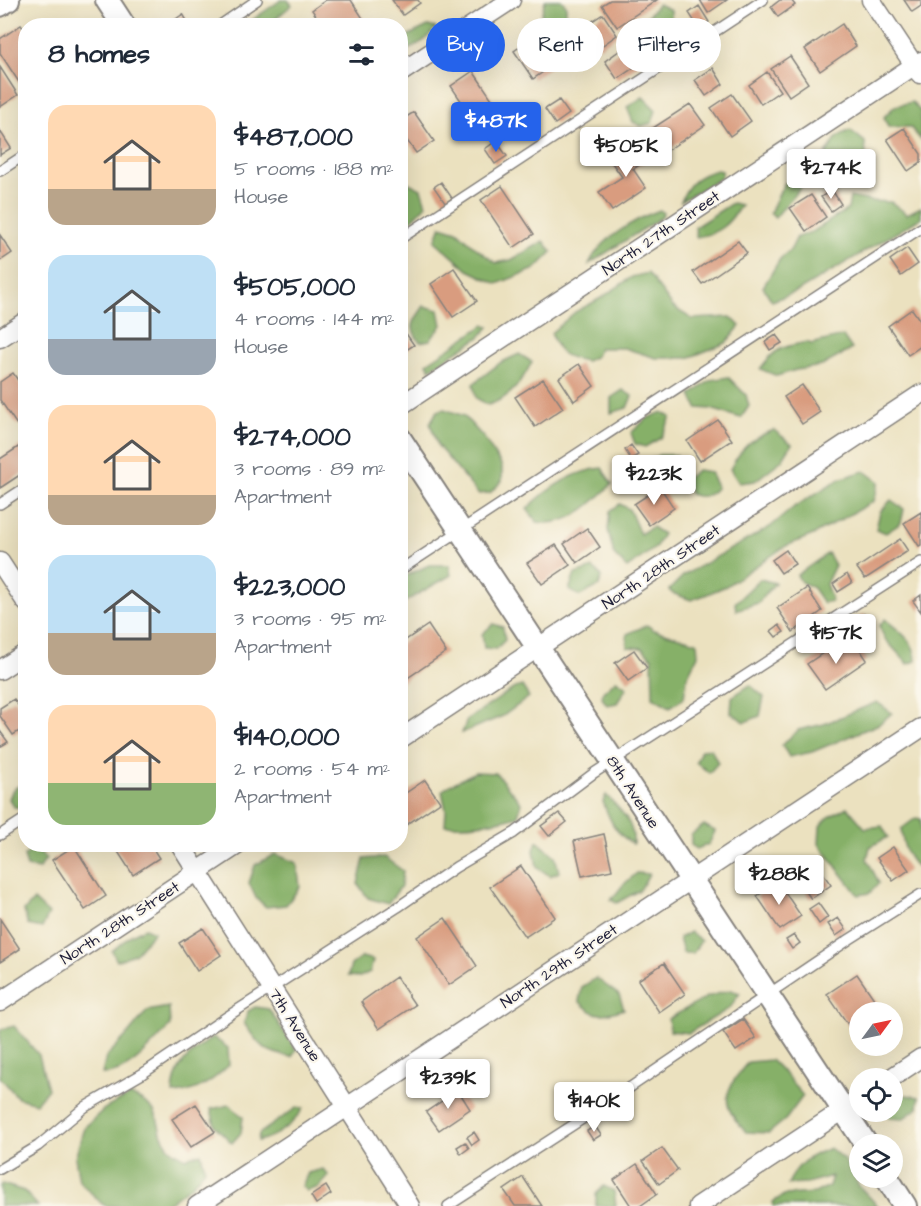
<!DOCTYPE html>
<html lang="en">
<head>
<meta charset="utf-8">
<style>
	body { margin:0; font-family:"Architects Daughter",sans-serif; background:#f6f6f7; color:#1f2937; height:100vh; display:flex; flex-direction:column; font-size:22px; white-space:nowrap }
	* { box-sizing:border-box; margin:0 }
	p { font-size:20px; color:#747a83 }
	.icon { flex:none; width:33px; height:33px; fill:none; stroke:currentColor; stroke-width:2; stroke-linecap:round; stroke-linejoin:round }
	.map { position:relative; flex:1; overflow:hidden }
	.details { position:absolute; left:18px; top:18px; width:390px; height:834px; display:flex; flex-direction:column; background:#fff; border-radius:24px; box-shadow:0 6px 24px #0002 }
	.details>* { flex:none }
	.top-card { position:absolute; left:426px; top:18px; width:405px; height:54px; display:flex; gap:12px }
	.needle { width:39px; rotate:57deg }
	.controls { position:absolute; left:849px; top:1002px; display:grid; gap:12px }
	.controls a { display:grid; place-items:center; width:54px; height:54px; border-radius:50%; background:#fff; box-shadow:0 6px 24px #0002; font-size:30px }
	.price { position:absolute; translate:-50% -51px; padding:0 14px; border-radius:6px; background:#fff; color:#222; font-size:20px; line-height:39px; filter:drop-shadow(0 2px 3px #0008) }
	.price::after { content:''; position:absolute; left:50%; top:36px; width:18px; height:14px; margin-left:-9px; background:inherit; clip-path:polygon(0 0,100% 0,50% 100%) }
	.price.active { background:#2563eb; color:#fff }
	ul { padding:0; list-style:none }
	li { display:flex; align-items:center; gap:18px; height:150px; padding:0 30px }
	li span { display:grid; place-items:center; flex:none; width:168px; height:120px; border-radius:18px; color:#555 }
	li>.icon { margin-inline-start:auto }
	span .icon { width:72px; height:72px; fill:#fffc; stroke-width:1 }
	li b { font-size:26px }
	h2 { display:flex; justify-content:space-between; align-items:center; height:72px; padding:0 30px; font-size:26px }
	.tag { padding:0 21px; border-radius:27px; background:#fff; box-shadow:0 6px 24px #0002; font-size:21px; line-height:54px }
	.tag.active { background:#2563eb; color:#fff }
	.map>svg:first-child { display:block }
	.forest { fill:#86b067; stroke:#546951; stroke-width:1.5 }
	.building { fill:#d99c7f }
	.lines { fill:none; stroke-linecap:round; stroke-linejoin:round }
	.service-casing { stroke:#86827d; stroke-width:12 }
	.minor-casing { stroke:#86827d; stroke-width:21 }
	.tertiary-casing { stroke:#86827d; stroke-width:26 }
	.service { stroke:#fff; stroke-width:9 }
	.minor { stroke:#fff; stroke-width:18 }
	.tertiary { stroke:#fff; stroke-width:22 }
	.labels { text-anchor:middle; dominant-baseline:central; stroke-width:4.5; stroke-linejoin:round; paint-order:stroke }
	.street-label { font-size:16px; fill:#22223b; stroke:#fbf7ec }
</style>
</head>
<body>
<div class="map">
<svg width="921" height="1206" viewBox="0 0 921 1206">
	<rect width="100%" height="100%" fill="#fbf7ec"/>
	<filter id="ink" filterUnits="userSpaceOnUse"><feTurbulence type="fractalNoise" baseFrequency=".0167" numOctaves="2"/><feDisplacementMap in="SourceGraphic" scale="12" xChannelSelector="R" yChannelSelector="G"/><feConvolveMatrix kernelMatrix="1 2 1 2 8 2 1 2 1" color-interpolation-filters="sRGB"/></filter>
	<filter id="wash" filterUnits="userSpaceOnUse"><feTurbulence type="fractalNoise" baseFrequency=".008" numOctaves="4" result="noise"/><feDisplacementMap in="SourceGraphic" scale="24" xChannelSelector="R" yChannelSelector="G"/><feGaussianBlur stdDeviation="1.35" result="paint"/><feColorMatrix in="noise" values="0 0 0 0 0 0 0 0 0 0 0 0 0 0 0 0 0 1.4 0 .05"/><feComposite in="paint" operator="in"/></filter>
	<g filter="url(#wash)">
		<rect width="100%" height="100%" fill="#ebe1bf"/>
		<path class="forest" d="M281,0H288L292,5L268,25H245Z
			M545,0H561L566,5V20L556,29L541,16Z
			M658,4L671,10L672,27L658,38L646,32V18Z
			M428,26L436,28L425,40L401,54V39Z
			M643,97L656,110L652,123L641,126L633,122L627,107Z
			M912,102L921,112V140L910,127H888L884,117L895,106Z
			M850,130L865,142L866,155L858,170L847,174L836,167L826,154L837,137Z
			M799,168L810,176L775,218L770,213C779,194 782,182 799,168Z
			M717,170L722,171L721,178L681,201C688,183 698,175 717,170Z
			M403,180L421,189L426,205L406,226L401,228V182Z
			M850,197L871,201L891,202L907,214L921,207V218L798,291L772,301L763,287L780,259L791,249L797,237L814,231L848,209Z
			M732,203L741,205C729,224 719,234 696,237L695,227Z
			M660,210L663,213L662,217L589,264C600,239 635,219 660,210Z
			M441,226L457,231L476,248L496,263L511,260L544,241L552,252L535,269L497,284L468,270L435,241Z
			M648,273L673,307L692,319L731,317L740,326L726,343L688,358H656L624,348H599L596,356L586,361C563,357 559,355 551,333L575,312L601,298L632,277Z
			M424,306L439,310L442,325L430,340L420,342C407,326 414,321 424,306Z
			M484,325L489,327L480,337L430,369L427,363Z
			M843,336L852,349L822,366L796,370L777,376L760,369C776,347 782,347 808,342L811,344Z
			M519,354L532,362C521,383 511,398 488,405L476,398L473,384L500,363Z
			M728,377L746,395L749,406L741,418L711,409L697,408L691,395L711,380Z
			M623,390L632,396L627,408L611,413V398Z
			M444,409L464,416L484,438L502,466V481L490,493L478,494L438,446L430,423L437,411Z
			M662,412L671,417L661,438L645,447L635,444L631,433L646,419Z
			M774,430L792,444L782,460L755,481L739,483L730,469C743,446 750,439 774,430Z
			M659,455H677L672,467L649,483L635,487L625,483L623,478L633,469Z
			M602,468L612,484C591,505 568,528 537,522L527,509C547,489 573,471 602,468Z
			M698,470L710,472L717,487C710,496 702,499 690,494L687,478Z
			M864,471L879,482L874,501L813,535L786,546L726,586L705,595L691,600L672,593L669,590L684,575L770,527L794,507L839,479Z
			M891,500L904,509L901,523L886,533L876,529L880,512Z
			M620,504L629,509L640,534L652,527L663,534L655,548L627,568L614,555L608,530L610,511Z
			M828,553L835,565L826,584L832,601L823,603L813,588L801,582L797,575Z
			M429,565H449L451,575L401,604V578Z
			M593,568L602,576L599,586L580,596L569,590L575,574Z
			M760,579L775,583L758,603L736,610L735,603Z
			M885,619C899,631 916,641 916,661L908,664L885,639L879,626Z
			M493,624L503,627L505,640L496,649L484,648L482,634Z
			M647,625L654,630L697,642L698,655L687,677L684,698L670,707L653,697L652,658L642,648L627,647V634Z
			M616,680L627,687L617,703L607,705L602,698L603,692Z
			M750,685L764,697L760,716L745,722L731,713L732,697Z
			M522,686L529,697L503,716L462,733L467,720L513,689Z
			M877,702L892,713L879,724L812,752L789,757L782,745L798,730L824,724Z
			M711,749L718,763L709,773L696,762L701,750Z
			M475,772L496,773L521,803L518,816C494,823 470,826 445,825L446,810L442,791C452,782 463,779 475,772Z
			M25,783V806L24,808L14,807L9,799L13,789Z
			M606,795C620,809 635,823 633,844C615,833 610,821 603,802Z
			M847,807L865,828L882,826L888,837L870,847L867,859L879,883L870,893L858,895L819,844L820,826L829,817Z
			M916,818L921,819V870C907,860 903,846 901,829Z
			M704,825L715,831L709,844L697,849L691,845V835Z
			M537,841L555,856L559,872L550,876L537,867L534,850Z
			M35,848L46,859L39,869L27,867L24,856Z
			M275,854L297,863L300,887L286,905L266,907L256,898L249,883L255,865Z
			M384,857L403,871L401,886L388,904L368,898L358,884L364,859Z
			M637,873L649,874L640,890L617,903L611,900L623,885Z
			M34,900L49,914L42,928L28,925L24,911Z
			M145,928L154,932L136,953L117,961L112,951L131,935Z
			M690,932L701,941L693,953H683L679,938Z
			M362,957L373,960L370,972L360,977L348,976L351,965Z
			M596,978L619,995L624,1009C602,1016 595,1018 579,1001L582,987Z
			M730,990L740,993L730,1008L689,1033L670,1031L668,1019L707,997Z
			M169,1007L170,1026C152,1044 129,1076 102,1074L106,1057L127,1035L147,1011Z
			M255,1007L269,1009L296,1050L292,1057C264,1053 259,1046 244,1023L248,1011Z
			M14,1026L39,1055L48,1089L36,1103L18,1098L0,1077V1030Z
			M213,1037L228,1048L229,1065C213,1081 196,1093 173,1094C174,1064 190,1054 213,1037Z
			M771,1060L787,1076L803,1096L786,1119L769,1133L746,1132C718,1103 724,1091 748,1062Z
			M130,1095C170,1111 150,1124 169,1147C173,1152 181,1155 186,1158L201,1153L205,1169L193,1184L164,1206H106L102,1204L79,1181L75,1157L84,1128L104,1109Z
			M906,1095L919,1097L918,1108L902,1119L889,1118V1112H892L893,1103Z
			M229,1105L243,1117L241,1133L232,1143L215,1126L211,1109Z
			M296,1108H303C295,1124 276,1137 258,1141L259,1134Z
			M830,1148L844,1160L859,1186L878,1206H773V1202L784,1195L815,1193L829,1186L832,1176L807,1183L788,1184C798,1162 808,1157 830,1148Z
			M323,1169L329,1176L319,1187L307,1191L302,1186L308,1173Z
			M2,1184L24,1191L38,1206H0V1186Z
			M604,1186L614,1191L616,1206H596V1194Z"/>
		<g id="blocks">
			<path class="building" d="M326,0H351L368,26H323L312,10Z
				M392,0H418L420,3L403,15Z
				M610,0H657L617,27L602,5Z
				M700,0H727L708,13Z
				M780,0H791L795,5L778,17L771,7Z
				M904,0H921V6L912,12Z
				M699,6L709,22L699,28L689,13Z
				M183,14L190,26H166Z
				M603,14L617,35L600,47L585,26Z
				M842,24L856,46L820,71L805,49Z
				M21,25L26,32V93L0,53V39Z
				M534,37L553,65L533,79L514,51Z
				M626,46L639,64L617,79L605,61Z
				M790,56L808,83L789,96L771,69Z
				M0,67L18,95L0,107Z
				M713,68L723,84L706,96L695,80Z
				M473,71L498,108L476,123L451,86Z
				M767,72L780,91L761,104L749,85Z
				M732,94L751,121L730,136L711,108Z
				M559,100L569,114L555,124L545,109Z
				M690,104L705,125L665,152L650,130Z
				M414,112L434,141L416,153L400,131V121Z
				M904,128L921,154V162L908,171L887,139Z
				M0,131L11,148L0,155Z
				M496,141L507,156L495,164L485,149Z
				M641,143L650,158L633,169L646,188L612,211L599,192L622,177L612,163Z
				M441,182L452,198L445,203L434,187Z
				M502,186L534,234L513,248L481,200Z
				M832,190L841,204L831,211L821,197Z
				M811,195L826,217L806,231L790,208Z
				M0,235L12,253L0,261Z
				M738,241L747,253L702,284L693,272Z
				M907,248L918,264L901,276L890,260Z
				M454,268L477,301L453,317L431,284Z
				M912,309L921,322V346L908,355L888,326Z
				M400,325L414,345L400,354Z
				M776,335L782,343L770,350L765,342Z
				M579,364L594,386L574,401L559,378Z
				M13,373L26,392V419L17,425L0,400V382Z
				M543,379L563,408L535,427L515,397Z
				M802,385L820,412L802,424L784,397Z
				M718,420L732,440L700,461L687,441Z
				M26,442V471L0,488V459Z
				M631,445L638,455L631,459L625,450Z
				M660,487L674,508L649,525L634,504Z
				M921,512V545L919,546L904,523Z
				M587,528L600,547L577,563L564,544Z
				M900,539L908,551L865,579L857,568Z
				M556,545L570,565L542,584L527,563Z
				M786,550L795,564L781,573L772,560Z
				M847,574L852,583L838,592L833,584Z
				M807,588L822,611L793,632L777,608Z
				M921,595V612L913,601Z
				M864,614L874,628L863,636L853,621Z
				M428,625L446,652L400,683V644Z
				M779,625L784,632L776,637L771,631Z
				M846,628L854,639L837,650L830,639Z
				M855,642L867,660L825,689L807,664L829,649L834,656Z
				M634,650L647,668L628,681L615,663Z
				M14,699L26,717V727L13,735L0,716V708Z
				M0,731L8,742L0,747Z
				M425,780L440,802L400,829V797Z
				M559,813L567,822L549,836L541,826Z
				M604,834L612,870L582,876L574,841Z
				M113,844H150L159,858L133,875Z
				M74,846L106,896L85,910L52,860Z
				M893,847L909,870L893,881L877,858Z
				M813,859L831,885L811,899L793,872Z
				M521,866L555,917L525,937L490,887Z
				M778,882L801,916L780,930L757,896Z
				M818,903L828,917L819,924L809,909Z
				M445,918L477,966L449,985L417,937Z
				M838,918L846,929L836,936L828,924Z
				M0,919L20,949L0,962Z
				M203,928L221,955L197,971L179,943Z
				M794,935L800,943L792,949L786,940Z
				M664,963L685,994L659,1012L638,980Z
				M857,974L883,1012H860V1042L827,994Z
				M396,977L415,1005L379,1029L361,1002Z
				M743,1019L756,1038L736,1051L723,1032Z
				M458,1090L470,1109L439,1130L426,1112Z
				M196,1104L215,1132L191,1147L172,1119Z
				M595,1126L601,1135L593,1140L587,1131Z
				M474,1132L479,1140L472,1145L467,1137Z
				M465,1142L469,1148L461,1154L457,1147Z
				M662,1148L678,1170L659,1184L643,1161Z
				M637,1164L657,1194L640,1206H631L614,1180Z
				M523,1177L542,1206H515L504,1190Z
				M326,1186L331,1194L316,1204L311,1196Z"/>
		</g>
	</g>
	<g filter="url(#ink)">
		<use href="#blocks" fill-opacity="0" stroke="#86827d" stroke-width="1.5"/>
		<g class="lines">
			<defs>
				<path id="service" d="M219,26L257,0
					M0,171L26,154
					M400,239L763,0
					M0,504L26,487
					M400,570L921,228
					M0,835L26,818
					M0,1169L38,1146L85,1107L142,1074L228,1016L398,907L456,867L514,833L594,773L921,562
					M448,1206L604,1105L850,939L921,894"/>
				<path id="minor" d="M871,0L920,74
					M400,73L511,0
					M0,338L26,321
					M400,406L921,61
					M0,562L26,602
					M0,670L26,653
					M400,739L921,394
					M180,844L410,1206
					M0,1002L239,844
					M891,1078L921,1058
					M197,1206L921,728
					M698,1206L860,1099"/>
				<path id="tertiary" d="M107,0L124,26
					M0,5L8,0
					M400,439L866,1144
					M887,1178L905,1206"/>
			</defs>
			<use href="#service" class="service-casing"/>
			<use href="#minor" class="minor-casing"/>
			<use href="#tertiary" class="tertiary-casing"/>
			<use href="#service" class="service"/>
			<use href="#minor" class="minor"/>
			<use href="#tertiary" class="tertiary"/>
		</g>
	</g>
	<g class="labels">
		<g class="street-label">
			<text transform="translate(661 233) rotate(-34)">North 27th Street</text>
			<text transform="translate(661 567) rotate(-34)">North 28th Street</text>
			<text transform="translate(633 792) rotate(57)">8th Avenue</text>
			<text transform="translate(120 923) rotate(-33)">North 28th Street</text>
			<text transform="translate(559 966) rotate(-34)">North 29th Street</text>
			<text transform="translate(295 1025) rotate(58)">7th Avenue</text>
		</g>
	</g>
</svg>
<div class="controls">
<a><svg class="needle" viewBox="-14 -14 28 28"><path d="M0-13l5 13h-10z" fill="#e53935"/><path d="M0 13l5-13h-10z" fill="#747a83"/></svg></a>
<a><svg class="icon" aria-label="locate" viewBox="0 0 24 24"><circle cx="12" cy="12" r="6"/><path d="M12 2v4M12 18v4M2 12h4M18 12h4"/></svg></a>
<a><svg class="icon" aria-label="layers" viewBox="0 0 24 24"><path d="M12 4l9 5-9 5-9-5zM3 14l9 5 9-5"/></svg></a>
</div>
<b class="price active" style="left:496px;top:153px">$487K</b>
<b class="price" style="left:626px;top:178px">$505K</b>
<b class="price" style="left:831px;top:200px">$274K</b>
<b class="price" style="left:654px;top:506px">$223K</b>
<b class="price" style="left:836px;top:665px">$157K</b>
<b class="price" style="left:779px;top:906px">$288K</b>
<b class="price" style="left:448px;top:1110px">$239K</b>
<b class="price" style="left:594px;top:1133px">$140K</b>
<div class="top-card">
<a class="tag active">Buy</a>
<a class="tag">Rent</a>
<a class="tag">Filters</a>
</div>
<section class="details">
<h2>8 homes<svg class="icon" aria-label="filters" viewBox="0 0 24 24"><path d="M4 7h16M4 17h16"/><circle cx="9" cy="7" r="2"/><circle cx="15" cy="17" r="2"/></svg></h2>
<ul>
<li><span style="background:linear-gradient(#ffd9b3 70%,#b9a48a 0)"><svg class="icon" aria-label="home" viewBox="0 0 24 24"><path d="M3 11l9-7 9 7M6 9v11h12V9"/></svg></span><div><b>$487,000</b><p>5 rooms · 188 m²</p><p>House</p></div></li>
<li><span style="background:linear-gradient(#bfe0f5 70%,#9aa5b1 0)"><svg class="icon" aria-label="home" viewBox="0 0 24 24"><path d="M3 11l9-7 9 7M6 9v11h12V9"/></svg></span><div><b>$505,000</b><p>4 rooms · 144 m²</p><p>House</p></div></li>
<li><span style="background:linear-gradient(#ffd9b3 75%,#b9a48a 0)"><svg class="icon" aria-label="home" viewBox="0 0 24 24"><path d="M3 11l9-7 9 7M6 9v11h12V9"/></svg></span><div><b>$274,000</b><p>3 rooms · 89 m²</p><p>Apartment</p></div></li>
<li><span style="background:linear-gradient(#bfe0f5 65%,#b9a48a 0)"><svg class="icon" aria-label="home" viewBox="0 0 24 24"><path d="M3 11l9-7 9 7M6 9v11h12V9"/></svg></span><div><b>$223,000</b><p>3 rooms · 95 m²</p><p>Apartment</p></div></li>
<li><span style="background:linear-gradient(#ffd9b3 65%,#8fb573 0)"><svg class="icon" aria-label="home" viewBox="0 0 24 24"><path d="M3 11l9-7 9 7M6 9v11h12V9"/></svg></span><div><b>$140,000</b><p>2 rooms · 54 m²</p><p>Apartment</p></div></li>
</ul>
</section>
</div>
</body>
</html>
